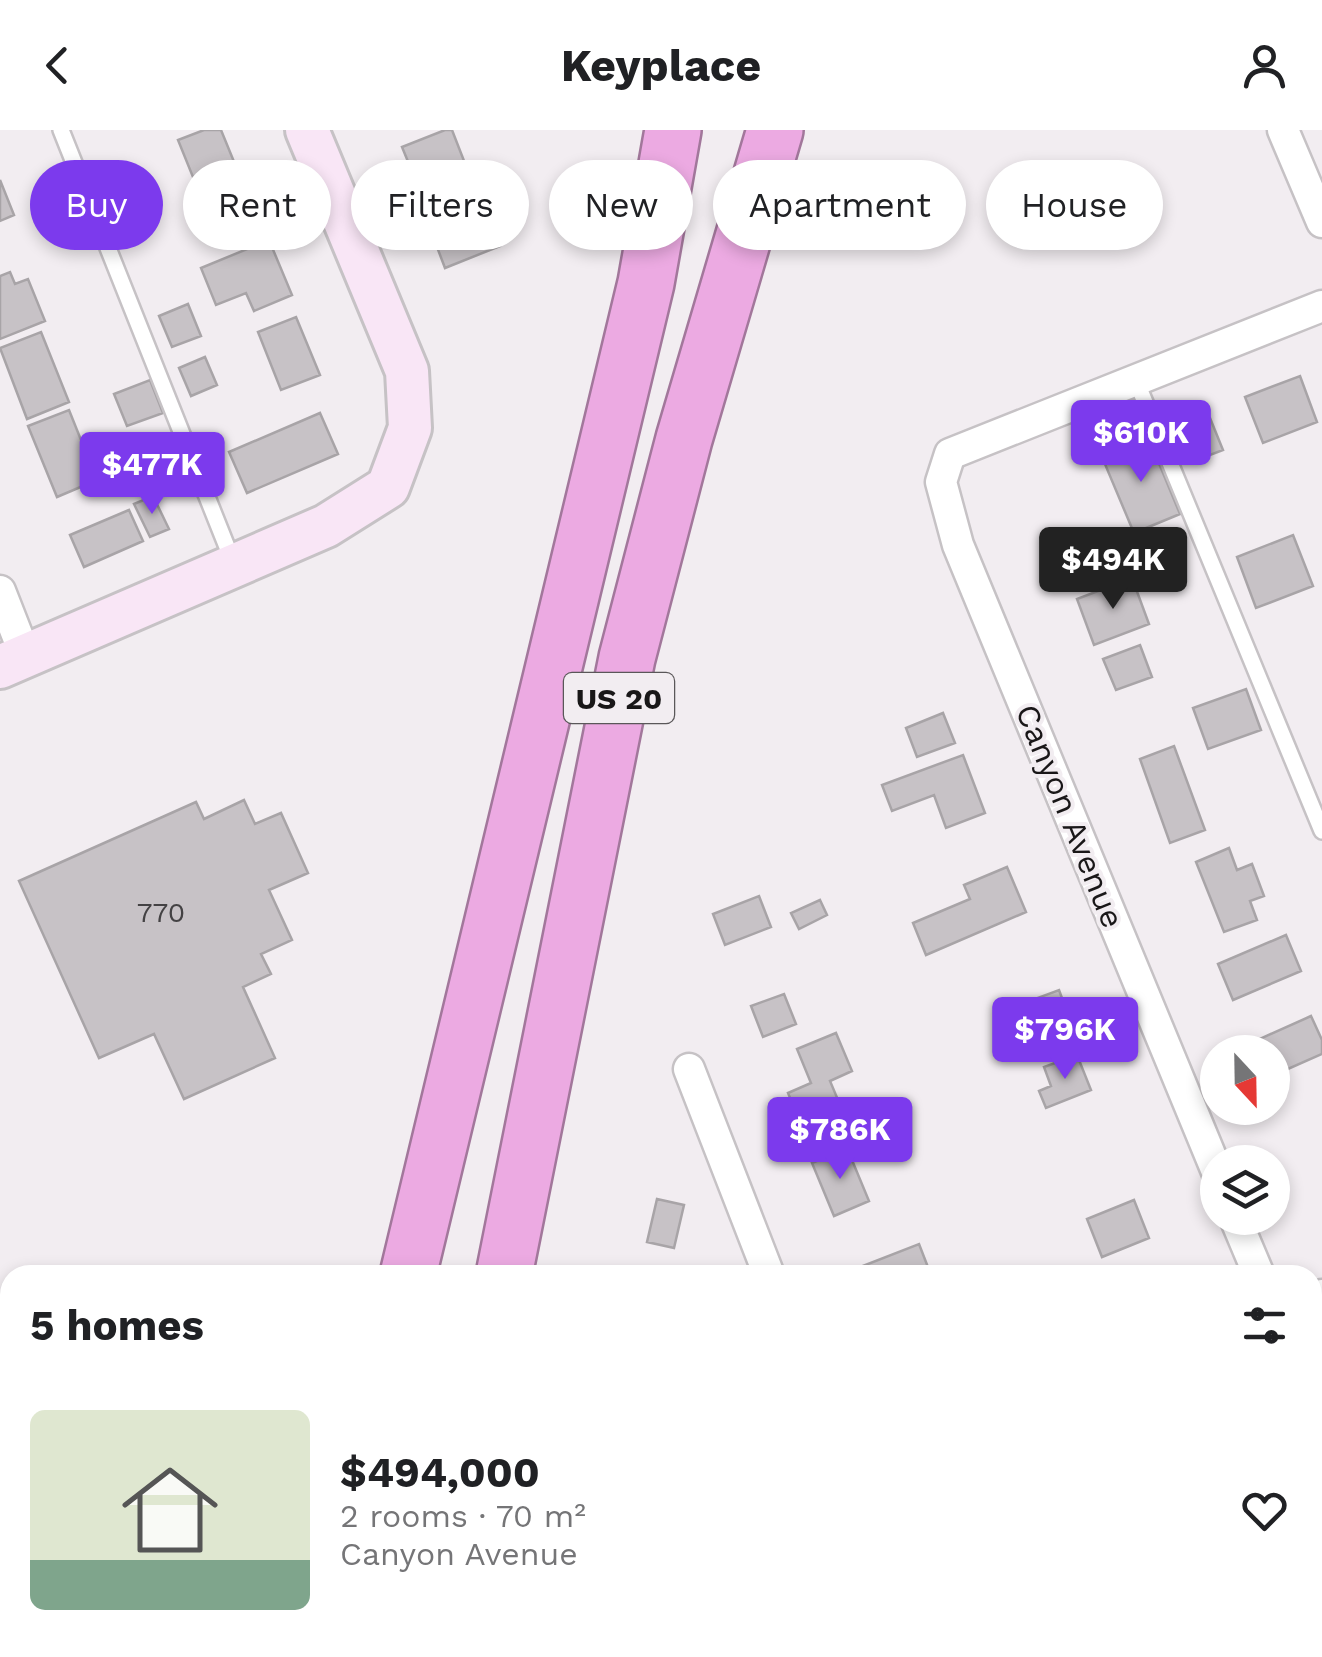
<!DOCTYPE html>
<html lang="en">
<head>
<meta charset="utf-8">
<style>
	body { margin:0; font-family:"Work Sans",sans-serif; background:#f6f6f6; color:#202124; height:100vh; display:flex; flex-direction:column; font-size:38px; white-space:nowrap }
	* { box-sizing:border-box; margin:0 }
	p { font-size:32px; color:#757577 }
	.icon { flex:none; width:55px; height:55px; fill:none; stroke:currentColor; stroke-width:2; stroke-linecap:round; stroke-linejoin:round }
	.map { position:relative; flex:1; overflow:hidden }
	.sheet { position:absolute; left:0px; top:1135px; width:1322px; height:392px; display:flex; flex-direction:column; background:#fff; border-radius:30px 30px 0 0; box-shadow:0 5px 15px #0003 }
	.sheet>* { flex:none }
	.banner { position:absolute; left:30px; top:30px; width:1262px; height:90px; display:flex; gap:20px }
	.needle { width:65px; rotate:158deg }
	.tools { position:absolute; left:1200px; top:905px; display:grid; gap:20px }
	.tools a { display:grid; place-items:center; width:90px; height:90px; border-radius:50%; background:#fff; box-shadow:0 5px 15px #0003; font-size:50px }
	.price { position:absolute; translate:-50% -85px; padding:0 22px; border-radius:10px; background:#7c3aed; color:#fff; font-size:32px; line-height:65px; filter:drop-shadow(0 2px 5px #0008) }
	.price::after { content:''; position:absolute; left:50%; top:60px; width:30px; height:22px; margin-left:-15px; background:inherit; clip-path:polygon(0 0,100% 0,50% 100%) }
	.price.selected { background:#222; color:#fff }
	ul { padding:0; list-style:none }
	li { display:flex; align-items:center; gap:30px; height:250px; padding:0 30px }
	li+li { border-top:2px solid #e0e0e0 }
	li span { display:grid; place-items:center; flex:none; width:280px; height:200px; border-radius:15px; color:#555 }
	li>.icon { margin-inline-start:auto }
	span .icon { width:120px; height:120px; fill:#fffc; stroke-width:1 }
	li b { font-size:42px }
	h2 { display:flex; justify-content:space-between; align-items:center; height:120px; padding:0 30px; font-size:42px }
	.pill { padding:0 35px; border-radius:45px; background:#fff; box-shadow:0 5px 15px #0003; font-size:35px; line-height:90px }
	.pill.selected { background:#7c3aed; color:#fff }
	header { display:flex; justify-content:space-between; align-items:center; height:130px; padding:0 30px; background:#fff; font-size:45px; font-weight:700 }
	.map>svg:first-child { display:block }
	.building { fill:#c7c2c6; stroke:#a8a4a7; stroke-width:2.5 }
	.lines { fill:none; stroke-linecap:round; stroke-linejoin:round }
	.lane-casing { stroke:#c6c2c5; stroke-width:20 }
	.street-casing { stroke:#c6c2c5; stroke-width:35 }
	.secondary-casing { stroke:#c6c2c5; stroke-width:48 }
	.highway-casing { stroke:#a2779b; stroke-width:60 }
	.lane { stroke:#fff; stroke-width:15 }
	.street { stroke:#fff; stroke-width:30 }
	.secondary { stroke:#f9e6f6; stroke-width:42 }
	.highway { stroke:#ecaae2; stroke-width:55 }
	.labels { text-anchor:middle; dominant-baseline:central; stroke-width:8; stroke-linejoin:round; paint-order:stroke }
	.number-label { font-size:28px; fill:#444244 }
	.shield { fill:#f2edf1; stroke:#5a5759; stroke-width:2.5 }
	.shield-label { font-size:30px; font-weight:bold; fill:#191718 }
	.street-label { font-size:32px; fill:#191718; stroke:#f2edf1 }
</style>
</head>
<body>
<header><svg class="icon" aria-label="back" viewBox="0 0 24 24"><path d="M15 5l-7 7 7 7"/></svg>Keyplace<svg class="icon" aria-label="person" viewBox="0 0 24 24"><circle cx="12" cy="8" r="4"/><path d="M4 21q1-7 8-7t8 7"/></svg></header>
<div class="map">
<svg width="1322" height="1527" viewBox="0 0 1322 1527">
	<rect width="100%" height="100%" fill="#f2edf1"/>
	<path class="building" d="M204,0H221L255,83L214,99L178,10Z
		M445,0H452L466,36L418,56L402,17Z
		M0,50L14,85L0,91Z
		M483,74L500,116L445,138L429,96Z
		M269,110L292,165L254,181L246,163L216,175L201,138Z
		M10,142L15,154L28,149L45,191L0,209V146Z
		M188,174L201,206L172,217L159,186Z
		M296,187L320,245L281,260L258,202Z
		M41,202L69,272L27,289L0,218Z
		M205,227L217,255L191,266L179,238Z
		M1300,246L1317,292L1263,313L1245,267Z
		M150,250L163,283L127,296L114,264Z
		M69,280L97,350L57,367L28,296Z
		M320,283L338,324L247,363L229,322Z
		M1210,288L1223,320L1197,330L1184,298Z
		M1148,307L1180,384L1134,403L1102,327Z
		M153,366L169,399L150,407L134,374Z
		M129,380L143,411L84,437L70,405Z
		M1293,405L1313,456L1256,478L1237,427Z
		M1132,448L1149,494L1094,515L1077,469Z
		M1140,515L1152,547L1116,560L1103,529Z
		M1246,559L1261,600L1208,619L1193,578Z
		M943,583L955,613L917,627L906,598Z
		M1174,616L1205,700L1170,713L1140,629Z
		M963,625L985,683L946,698L934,665L892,681L882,655Z
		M244,670L255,694L281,683L308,743L269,760L292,810L261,824L271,844L243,857L275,928L184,969L154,904L99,928L19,751L196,672L204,689Z
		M1229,718L1237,740L1252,734L1264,766L1250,771L1257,790L1224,802L1196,732Z
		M1007,737L1026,782L926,825L913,793L970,769L964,755Z
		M759,766L771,797L725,815L713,784Z
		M820,770L827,785L799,799L791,783Z
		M1286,805L1301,841L1233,870L1218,834Z
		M1059,860L1073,898L1064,901L1070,916L1049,924L1044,913L1023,921L1008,879Z
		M784,864L796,894L763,907L751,876Z
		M1311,886L1322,910V924L1272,946V922H1258L1253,912Z
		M836,903L852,941L830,951L846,989L806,1006L788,963L811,953L797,919Z
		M1077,925L1091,960L1046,978L1039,961L1051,956L1044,937Z
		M847,1018L869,1071L834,1086L812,1033Z
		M657,1069L684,1075L674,1118L647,1112Z
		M1134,1070L1149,1108L1102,1127L1087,1089Z
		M919,1114L931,1145H857L855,1139Z
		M1016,1518H1057L1060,1523L1050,1527H1020Z"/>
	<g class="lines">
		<defs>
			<path id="lane" d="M61,0L233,432
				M1135,248L1322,701
				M1160,1518L1164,1527"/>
			<path id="street" d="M1283,0L1322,92
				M0,461L25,525
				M689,939L769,1145
				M1218,1044L958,415L941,352L950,324L1322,176
				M1235,1088L1259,1145
				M1312,1169L1322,1165
				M1312,1276L1322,1300
				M914,1518L918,1527"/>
			<path id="secondary" d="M0,537L326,396L388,357L410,298L407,241L307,0"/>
			<path id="highway" d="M408,1145L646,153L673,0
				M504,1145L627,528L684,309L775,0
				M507,1518V1527
				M287,1527L290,1518
				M335,1527L337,1518
				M429,1527L431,1518"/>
		</defs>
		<use href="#lane" class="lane-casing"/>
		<use href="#street" class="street-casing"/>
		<use href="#secondary" class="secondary-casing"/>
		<use href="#highway" class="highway-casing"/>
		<use href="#lane" class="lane"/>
		<use href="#street" class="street"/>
		<use href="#secondary" class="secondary"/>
		<use href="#highway" class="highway"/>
	</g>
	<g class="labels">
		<g class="number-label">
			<text x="161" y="782">770</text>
		</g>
		<rect class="shield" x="564" y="543" width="110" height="50" rx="8"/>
		<g class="shield-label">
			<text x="619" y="568">US 20</text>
		</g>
		<g class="street-label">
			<text transform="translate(1070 686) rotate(68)">Canyon Avenue</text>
		</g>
	</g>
</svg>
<div class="tools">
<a><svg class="needle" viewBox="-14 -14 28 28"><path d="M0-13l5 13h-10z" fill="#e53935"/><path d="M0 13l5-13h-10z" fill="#757577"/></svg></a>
<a><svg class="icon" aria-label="layers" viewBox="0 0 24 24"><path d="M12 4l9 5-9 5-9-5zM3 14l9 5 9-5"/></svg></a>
</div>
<b class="price" style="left:1141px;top:355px">$610K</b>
<b class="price" style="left:152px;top:387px">$477K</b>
<b class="price selected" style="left:1113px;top:482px">$494K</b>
<b class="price" style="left:1065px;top:952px">$796K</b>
<b class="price" style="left:840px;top:1052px">$786K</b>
<div class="banner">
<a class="pill selected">Buy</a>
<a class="pill">Rent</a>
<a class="pill">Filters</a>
<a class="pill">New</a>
<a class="pill">Apartment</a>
<a class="pill">House</a>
</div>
<section class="sheet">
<h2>5 homes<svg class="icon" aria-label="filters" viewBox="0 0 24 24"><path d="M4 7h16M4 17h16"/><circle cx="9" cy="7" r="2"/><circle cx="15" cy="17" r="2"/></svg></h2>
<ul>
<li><span style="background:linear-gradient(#dfe7d0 75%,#7fa58c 0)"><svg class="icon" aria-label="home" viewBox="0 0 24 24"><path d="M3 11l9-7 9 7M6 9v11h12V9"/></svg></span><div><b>$494,000</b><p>2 rooms · 70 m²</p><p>Canyon Avenue</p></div><svg class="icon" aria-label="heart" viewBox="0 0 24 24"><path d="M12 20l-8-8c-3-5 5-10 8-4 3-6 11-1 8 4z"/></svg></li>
</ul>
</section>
</div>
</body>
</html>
